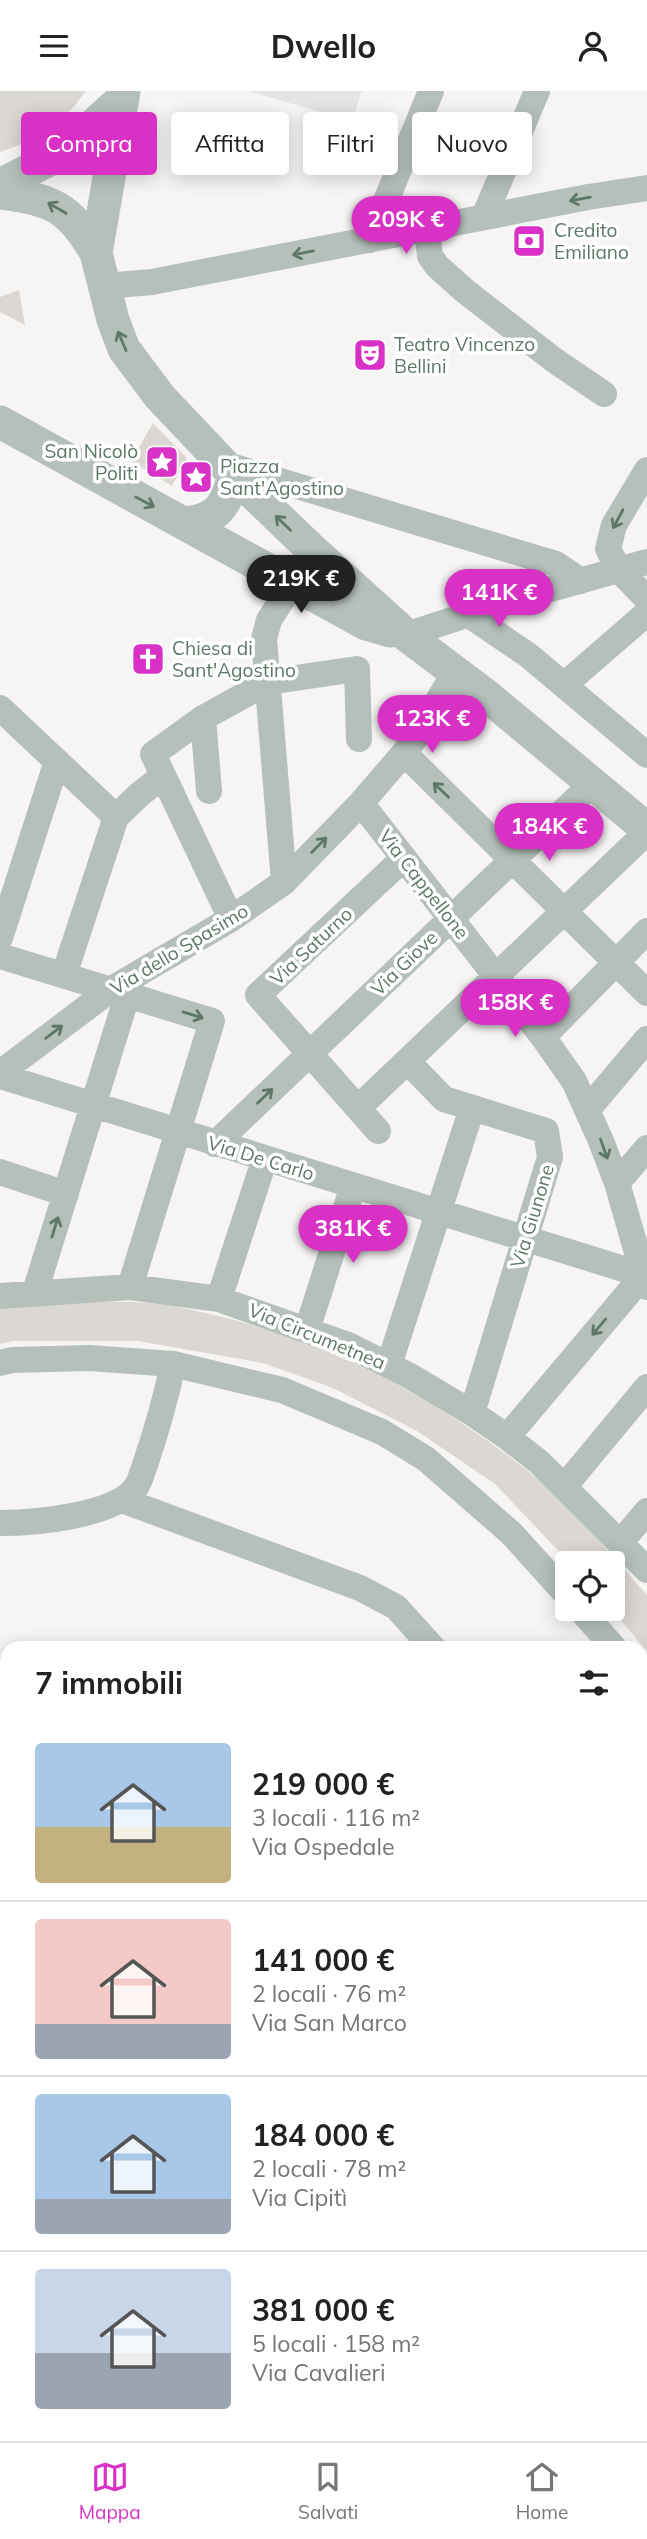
<!DOCTYPE html>
<html lang="it">
<head>
<meta charset="utf-8">
<style>
	body { margin:0; font-family:Mulish,sans-serif; background:#f2f2f2; color:#222; height:100vh; display:flex; flex-direction:column; font-size:26px; white-space:nowrap }
	* { box-sizing:border-box; margin:0 }
	p { font-size:23px; color:#767676 }
	.icon { flex:none; width:38px; height:38px; fill:none; stroke:currentColor; stroke-width:2; stroke-linecap:round; stroke-linejoin:round }
	.map { position:relative; flex:1; overflow:hidden }
	.side { position:absolute; left:0px; top:1550px; width:648px; height:800px; display:flex; flex-direction:column; background:#fff; border-radius:21px 21px 0 0; box-shadow:0 4px 18px #0003 }
	.side>* { flex:none }
	.top-card { position:absolute; left:21px; top:21px; width:606px; height:63px; display:flex; gap:14px }
	.controls { position:absolute; left:555px; top:1460px; display:grid; gap:14px }
	.controls a { display:grid; place-items:center; width:70px; height:70px; border-radius:7px; background:#fff; box-shadow:0 4px 18px #0003; font-size:35px }
	.price { position:absolute; translate:-50% -60px; padding:0 16px; border-radius:24px; background:#d931c5; color:#fff; font-size:23px; line-height:46px; filter:drop-shadow(0 2px 4px #0008) }
	.price::after { content:''; position:absolute; left:50%; top:42px; width:21px; height:16px; margin-left:-10px; background:inherit; clip-path:polygon(0 0,100% 0,50% 100%) }
	.price.on { background:#222; color:#fff }
	ul { padding:0; list-style:none }
	li { display:flex; align-items:center; gap:21px; height:175px; padding:0 35px }
	li+li { border-top:2px solid #e0e0e0 }
	li span { display:grid; place-items:center; flex:none; width:196px; height:140px; border-radius:7px; color:#555 }
	li>.icon { margin-inline-start:auto }
	span .icon { width:84px; height:84px; fill:#fffc; stroke-width:1 }
	li b { font-size:30px }
	h2 { display:flex; justify-content:space-between; align-items:center; height:84px; padding:0 35px; font-size:30px }
	.tag { padding:0 24px; border-radius:7px; background:#fff; box-shadow:0 4px 18px #0003; font-size:24px; line-height:63px }
	.tag.on { background:#d931c5; color:#fff }
	header { display:flex; justify-content:space-between; align-items:center; height:91px; padding:0 35px; background:#fff; font-size:32px; font-weight:700 }
	.tab-bar { display:flex; justify-content:space-around; align-items:center; height:98px; border-top:2px solid #e0e0e0; background:#fff; font-size:19px; color:#767676 }
	.tab-bar a { display:grid; justify-items:center; gap:4px }
	.tab-bar .on { color:#d931c5 }
	.map>svg:first-child { display:block }
	.built { fill:#e5e5e3 }
	.green { fill:#dbd8d3 }
	.lines { fill:none; stroke-linecap:round; stroke-linejoin:round }
	.minor { stroke:#b6c0ba; stroke-width:26 }
	.tertiary { stroke:#b6c0ba; stroke-width:33 }
	.oneway { stroke:#5e7867 }
	.labels { text-anchor:middle; dominant-baseline:central; stroke-width:7; stroke-linejoin:round; paint-order:stroke }
	.poi-label { font-size:19px; fill:#5e7867; stroke:#fff; text-anchor:start }
	.street-label { font-size:19px; fill:#5e7867; stroke:#fff }
</style>
</head>
<body>
<header><svg class="icon" aria-label="menu" viewBox="0 0 24 24"><path d="M4 6h16M4 12h16M4 18h16"/></svg>Dwello<svg class="icon" aria-label="person" viewBox="0 0 24 24"><circle cx="12" cy="8" r="4"/><path d="M4 21q1-7 8-7t8 7"/></svg></header>
<div class="map">
<svg width="647" height="2350" viewBox="0 0 647 2350">
	<rect width="100%" height="100%" fill="#f7f4f4"/>
	<path class="built" d="M248,0H362L352,30Z
		M0,1601H7V2119H0Z"/>
	<path class="green" d="M0,0H86C57,39 45,45 0,61Z
		M19,199L25,234L0,221V206Z
		M153,332L187,367L172,395L131,370Z
		M66,1210C100,1211 138,1209 172,1215C305,1239 424,1297 529,1381C573,1417 610,1462 647,1504V1560L610,1517H612V1472H570L495,1393L417,1340L333,1297L263,1272L138,1250H13L0,1253V1217Z
		M0,1830L7,1846V1910L0,1913Z"/>
	<g class="lines">
		<path class="minor" d="M484,126L537,0
			M427,138L430,165L437,175L465,200L554,269L604,303
			M370,149L431,0
			M105,195L152,191L588,106L647,97
			M224,373L556,473L581,490
			M647,379L614,434L608,458L619,479L647,508
			M469,524L528,564L647,664
			M406,544L515,508L647,471
			M564,594L647,522
			M0,617L116,726L64,884
			M203,627L209,700
			M404,662L647,902
			M361,712L543,946L574,990L601,1050L617,1092L647,1196
			M116,726L140,703L163,685
			M284,791L264,548L269,529L293,492
			M231,828L153,663L203,627L268,591L357,578L359,648
			M0,847L57,670
			M0,865L212,930L130,1196
			M543,946L647,840
			M407,970L444,1008L546,1040L550,1066L472,1322
			M0,982L110,899L231,828L284,791L361,712L404,662L418,643L455,581
			M0,985L643,1184
			M358,1017L647,741
			M588,1018L647,948
			M378,1040L258,904L404,767
			M215,1053L593,692
			M0,1081L66,1103
			M617,1092L647,1057
			M35,1201L132,889
			M0,1205L130,1196L219,1208L348,1254L410,1285L472,1322L507,1346L539,1371L647,1479
			M219,1208L265,1067
			M307,1239L353,1095
			M0,1272L12,1269L89,1267L173,1273L282,1299L382,1341L426,1368L511,1442L567,1504
			M389,1274L472,1017
			M507,1346L647,1180
			M564,1396L647,1296
			M122,1409L360,1497L396,1516L434,1558
			M0,1432C34,1432 115,1425 136,1396C141,1389 143,1378 146,1371C157,1338 166,1307 173,1273
			M621,1451L647,1420
			M579,1517L615,1558
			M0,1580H7
			M640,1586L647,1593
			M640,1654L647,1639
			M0,2142H7
			M640,2146H647
			M195,2343L196,2350
			M469,2350L470,2343"/>
		<path class="tertiary" d="M124,0L96,162L113,229L124,258L160,306L234,384L309,456L406,544L487,605L647,738
			M0,94L51,68L87,40L123,7
			M0,102C51,108 70,116 96,162
			M0,331L366,533L390,540
			M184,432C217,429 226,416 234,384"/>
	</g>
	<defs><path id="oneway-shaft" d="M-6 0H5M1.5-3L5.5 0L1.5 3" fill="none" stroke-width="1.6" stroke-linecap="round" stroke-linejoin="round" transform="scale(1.75)"/></defs>
	<g class="oneway">
		<use href="#oneway-shaft" transform="translate(580 108) rotate(170)"/>
		<use href="#oneway-shaft" transform="translate(57 117) rotate(-150)"/>
		<use href="#oneway-shaft" transform="translate(303 162) rotate(169)"/>
		<use href="#oneway-shaft" transform="translate(122 250) rotate(-113)"/>
		<use href="#oneway-shaft" transform="translate(145 411) rotate(28)"/>
		<use href="#oneway-shaft" transform="translate(618 428) rotate(118)"/>
		<use href="#oneway-shaft" transform="translate(283 432) rotate(-136)"/>
		<use href="#oneway-shaft" transform="translate(441 699) rotate(-136)"/>
		<use href="#oneway-shaft" transform="translate(319 754) rotate(-45)"/>
		<use href="#oneway-shaft" transform="translate(193 924) rotate(17)"/>
		<use href="#oneway-shaft" transform="translate(54 941) rotate(-37)"/>
		<use href="#oneway-shaft" transform="translate(265 1005) rotate(-44)"/>
		<use href="#oneway-shaft" transform="translate(604 1058) rotate(70)"/>
		<use href="#oneway-shaft" transform="translate(55 1136) rotate(-73)"/>
		<use href="#oneway-shaft" transform="translate(599 1236) rotate(130)"/>
	</g>
	<defs>
		<symbol id="bank-square" viewBox="-11 -11 22 22"><rect x="-9" y="-9" width="18" height="18" rx="4" fill="#d931c5" stroke="#fff"/><path d="M-6-4H6V4H-6ZM0-2.3a2.3 2.3 0 1 0 0 4.6a2.3 2.3 0 1 0 0-4.6Z" fill="#fff"/></symbol>
		<symbol id="theatre-square" viewBox="-11 -11 22 22"><rect x="-9" y="-9" width="18" height="18" rx="4" fill="#d931c5" stroke="#fff"/><path d="M-5-5.5Q0-4 5-5.5V0Q5 5 0 6Q-5 5-5 0ZM-3.3-2.5H-1v1.5H-3.3ZM1-2.5H3.3v1.5H1ZM-2.8 1Q0 5.5 2.8 1Z" fill="#fff"/></symbol>
		<symbol id="sight-square" viewBox="-11 -11 22 22"><rect x="-9" y="-9" width="18" height="18" rx="4" fill="#d931c5" stroke="#fff"/><path d="M0-6L1.8-2.2L6-1.7L2.9 1.2L3.7 5.4L0 3.3L-3.7 5.4L-2.9 1.2L-6-1.7L-1.8-2.2Z" fill="#fff"/></symbol>
		<symbol id="church-square" viewBox="-11 -11 22 22"><rect x="-9" y="-9" width="18" height="18" rx="4" fill="#d931c5" stroke="#fff"/><path d="M-1.2-6h2.4v3.5h3.3v2.4h-3.3V6h-2.4V-.1h-3.3v-2.4h3.3Z" fill="#fff"/></symbol>
	</defs>
	<g fill-rule="evenodd">
		<use href="#bank-square" x="510" y="131" width="38" height="38"/>
		<use href="#theatre-square" x="351" y="245" width="38" height="38"/>
		<use href="#sight-square" x="143" y="352" width="38" height="38"/>
		<use href="#sight-square" x="177" y="367" width="38" height="38"/>
		<use href="#church-square" x="129" y="549" width="38" height="38"/>
	</g>
	<g class="labels">
		<g class="poi-label">
			<text x="554" y="139">Credito<tspan x="554" dy="22">Emiliano</tspan></text>
			<text x="394" y="253">Teatro Vincenzo<tspan x="394" dy="22">Bellini</tspan></text>
			<text x="138" y="360" text-anchor="end">San Nicolò<tspan x="138" dy="22">Politi</tspan></text>
			<text x="220" y="375">Piazza<tspan x="220" dy="22">Sant'Agostino</tspan></text>
			<text x="172" y="557">Chiesa di<tspan x="172" dy="22">Sant'Agostino</tspan></text>
		</g>
		<g class="street-label">
			<text transform="translate(424 793) rotate(52)">Via Cappellone</text>
			<text transform="translate(311 855) rotate(-43)">Via Saturno</text>
			<text transform="translate(179 858) rotate(-31)">Via dello Spasimo</text>
			<text transform="translate(404 872) rotate(-44)">Via Giove</text>
			<text transform="translate(261 1067) rotate(17)">Via De Carlo</text>
			<text transform="translate(532 1125) rotate(-73)">Via Giunone</text>
			<text transform="translate(317 1245) rotate(22)">Via Circumetnea</text>
		</g>
	</g>
</svg>
<div class="controls">
<a><svg class="icon" aria-label="locate" viewBox="0 0 24 24"><circle cx="12" cy="12" r="6"/><path d="M12 2v4M12 18v4M2 12h4M18 12h4"/></svg></a>
</div>
<b class="price" style="left:406px;top:165px">209K €</b>
<b class="price on" style="left:301px;top:524px">219K €</b>
<b class="price" style="left:499px;top:538px">141K €</b>
<b class="price" style="left:432px;top:664px">123K €</b>
<b class="price" style="left:549px;top:772px">184K €</b>
<b class="price" style="left:515px;top:948px">158K €</b>
<b class="price" style="left:353px;top:1174px">381K €</b>
<div class="top-card">
<a class="tag on">Compra</a>
<a class="tag">Affitta</a>
<a class="tag">Filtri</a>
<a class="tag">Nuovo</a>
</div>
<section class="side">
<h2>7 immobili<svg class="icon" aria-label="filters" viewBox="0 0 24 24"><path d="M4 7h16M4 17h16"/><circle cx="9" cy="7" r="2"/><circle cx="15" cy="17" r="2"/></svg></h2>
<ul>
<li><span style="background:linear-gradient(#a9c7e8 60%,#c2b280 0)"><svg class="icon" aria-label="home" viewBox="0 0 24 24"><path d="M3 11l9-7 9 7M6 9v11h12V9"/></svg></span><div><b>219 000 €</b><p>3 locali · 116 m²</p><p>Via Ospedale</p></div></li>
<li><span style="background:linear-gradient(#f6c9c9 75%,#9aa5b1 0)"><svg class="icon" aria-label="home" viewBox="0 0 24 24"><path d="M3 11l9-7 9 7M6 9v11h12V9"/></svg></span><div><b>141 000 €</b><p>2 locali · 76 m²</p><p>Via San Marco</p></div></li>
<li><span style="background:linear-gradient(#a9c7e8 75%,#9aa5b1 0)"><svg class="icon" aria-label="home" viewBox="0 0 24 24"><path d="M3 11l9-7 9 7M6 9v11h12V9"/></svg></span><div><b>184 000 €</b><p>2 locali · 78 m²</p><p>Via Cipitì</p></div></li>
<li><span style="background:linear-gradient(#c9d6e8 60%,#9aa5b1 0)"><svg class="icon" aria-label="home" viewBox="0 0 24 24"><path d="M3 11l9-7 9 7M6 9v11h12V9"/></svg></span><div><b>381 000 €</b><p>5 locali · 158 m²</p><p>Via Cavalieri</p></div></li>
</ul>
</section>
</div>
<nav class="tab-bar">
<a class="on"><svg class="icon" aria-label="map" viewBox="0 0 24 24"><path d="M3 6l6-2 6 2 6-2v14l-6 2-6-2-6 2zM9 4v14M15 6v14"/></svg>Mappa</a>
<a><svg class="icon" aria-label="saved" viewBox="0 0 24 24"><path d="M7 4h10v16l-5-4-5 4z"/></svg>Salvati</a>
<a><svg class="icon" aria-label="home" viewBox="0 0 24 24"><path d="M3 11l9-7 9 7M6 9v11h12V9"/></svg>Home</a>
</nav>
</body>
</html>
